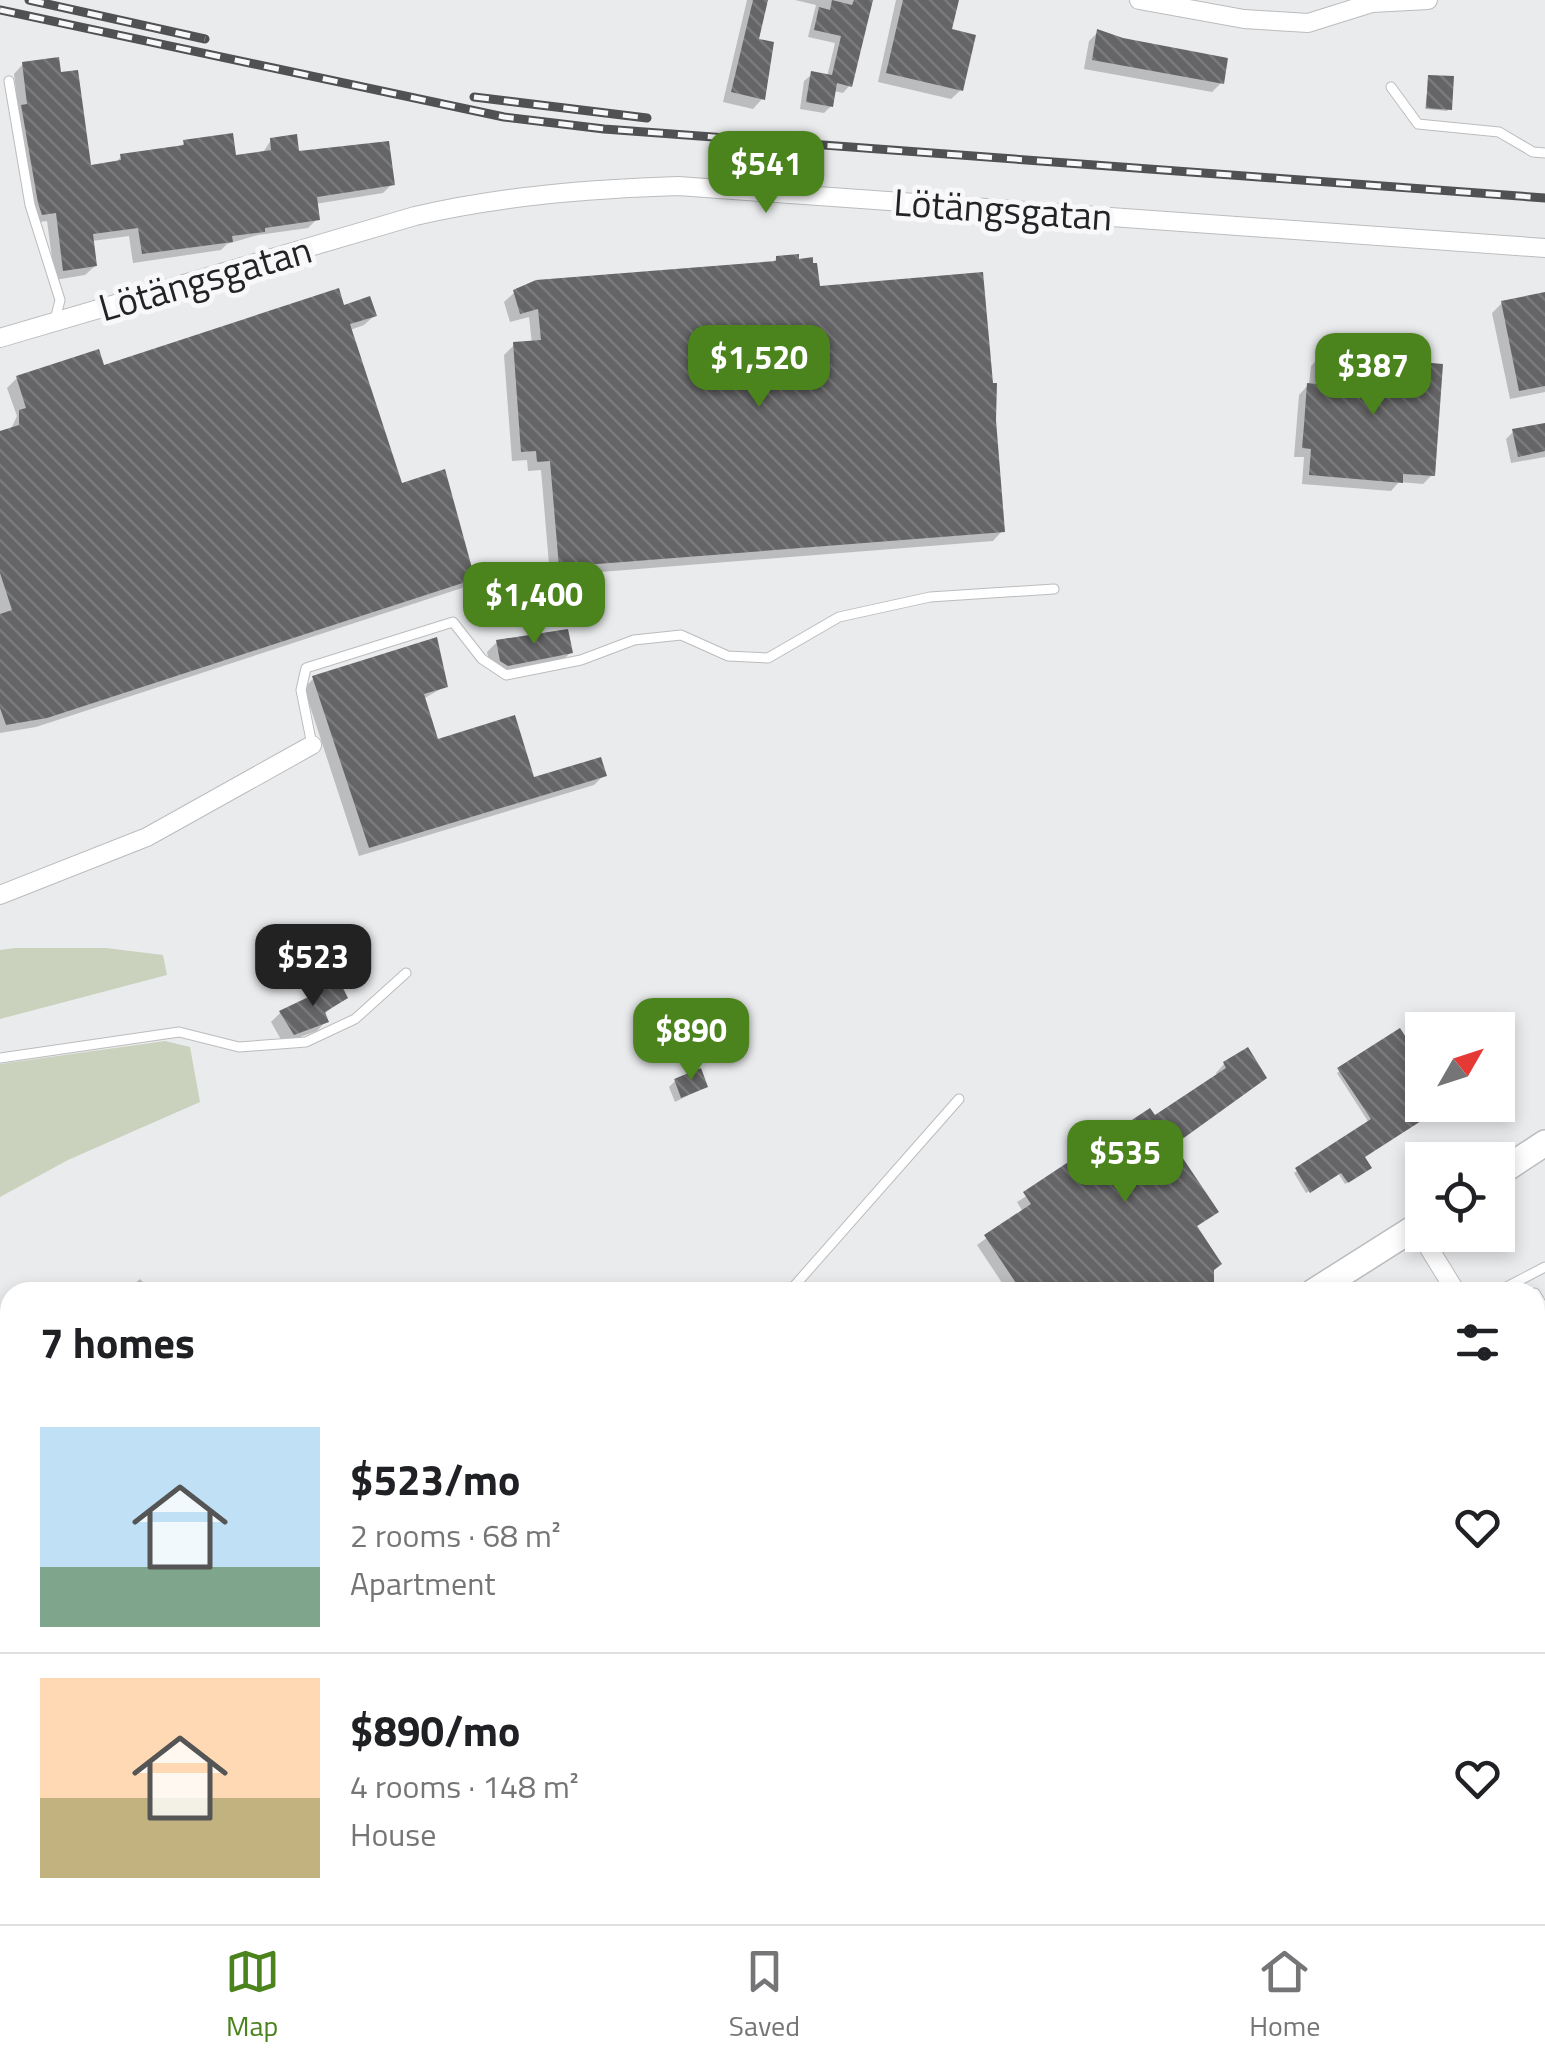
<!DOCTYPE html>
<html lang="en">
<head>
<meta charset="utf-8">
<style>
	body { margin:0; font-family:"Titillium Web",sans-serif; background:#f2f2f2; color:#202124; height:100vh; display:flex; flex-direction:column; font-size:38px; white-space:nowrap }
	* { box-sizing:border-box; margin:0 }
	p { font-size:32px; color:#757577 }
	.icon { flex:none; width:55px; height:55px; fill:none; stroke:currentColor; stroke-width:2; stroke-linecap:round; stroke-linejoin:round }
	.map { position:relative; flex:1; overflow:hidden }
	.sheet { position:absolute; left:0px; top:1282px; width:1545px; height:642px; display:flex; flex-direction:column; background:#fff; border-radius:30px 30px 0 0; box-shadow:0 5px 15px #0003 }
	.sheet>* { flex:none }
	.needle { width:65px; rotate:51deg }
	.tools { position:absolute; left:1405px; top:1012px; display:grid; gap:20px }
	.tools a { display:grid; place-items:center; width:110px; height:110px; border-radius:0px; background:#fff; box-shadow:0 5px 15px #0003; font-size:50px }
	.price { position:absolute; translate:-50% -85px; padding:0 22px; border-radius:20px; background:#4b831d; color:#fff; font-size:32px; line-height:65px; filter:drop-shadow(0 2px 5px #0008) }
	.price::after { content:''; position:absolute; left:50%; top:60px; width:30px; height:22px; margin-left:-15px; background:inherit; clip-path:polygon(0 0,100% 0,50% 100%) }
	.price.on { background:#222; color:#fff }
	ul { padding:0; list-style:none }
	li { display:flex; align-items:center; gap:30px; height:250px; padding:0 40px }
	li+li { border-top:2px solid #e0e0e0 }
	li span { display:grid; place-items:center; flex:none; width:280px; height:200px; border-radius:0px; color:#555 }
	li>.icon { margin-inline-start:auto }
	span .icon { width:120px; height:120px; fill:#fffc; stroke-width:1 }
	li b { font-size:42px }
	h2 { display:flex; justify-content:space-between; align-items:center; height:120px; padding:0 40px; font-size:42px }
	.tab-bar { display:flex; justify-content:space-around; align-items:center; height:140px; border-top:2px solid #e0e0e0; background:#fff; font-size:28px; color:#757577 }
	.tab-bar a { display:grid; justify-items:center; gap:5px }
	.tab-bar .on { color:#4b831d }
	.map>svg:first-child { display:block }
	.grass { fill:#cad2bd }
	.shadow { fill:#0003 }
	.building { fill:url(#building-back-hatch) }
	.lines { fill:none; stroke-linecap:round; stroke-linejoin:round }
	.service-casing { stroke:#bbbcbe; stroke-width:11 }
	.minor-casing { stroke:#bbbcbe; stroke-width:20 }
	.secondary-casing { stroke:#bbbcbe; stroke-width:28 }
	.service { stroke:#fff; stroke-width:9 }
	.minor { stroke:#fff; stroke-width:18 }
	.secondary { stroke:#fff; stroke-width:25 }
	.rail-casing { stroke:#505152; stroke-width:9 }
	.rail { stroke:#f8f8fb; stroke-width:5; stroke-dasharray:15; stroke-linecap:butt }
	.labels { text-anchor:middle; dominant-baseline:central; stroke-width:10; stroke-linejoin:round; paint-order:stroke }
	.street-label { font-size:38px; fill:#222324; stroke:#f8f8fb }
</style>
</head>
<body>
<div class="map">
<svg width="1545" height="1924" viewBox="0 0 1545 1924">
	<defs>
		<pattern id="building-back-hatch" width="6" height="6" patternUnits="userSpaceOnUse" patternTransform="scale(2.5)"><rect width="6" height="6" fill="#656567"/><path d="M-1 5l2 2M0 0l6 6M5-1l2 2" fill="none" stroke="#7b7b7c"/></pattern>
	</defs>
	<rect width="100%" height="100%" fill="#eaebed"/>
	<path class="grass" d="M15,948H106L163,955L167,975L0,1019V950Z
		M165,1041L190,1047L200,1102L68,1160L0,1197V1064Z"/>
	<path class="shadow" d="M747,0H766L756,40L762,99L753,109L723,102Z
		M795,0H870L850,85L843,93L834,91L831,106L824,113L800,109L804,81L812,74L827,77L835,43L808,37L816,5Z
		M896,0H956L949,31L961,90L951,99L878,82Z
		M1098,32L1221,83L1212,92L1084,69L1089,41Z
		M23,64L89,168L114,164L122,156L179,148L185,142L234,158L262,154L271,140L392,184L383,193L315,204L317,219L308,228L258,235L227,244L221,250L133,263L129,236L92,241L95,266L85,275L55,280L47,221L32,223L14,74Z
		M1429,77L1449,108L1447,111L1425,109Z
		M777,258L993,420L1002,531L993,541L550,576L541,470L528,471L527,460L512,461L504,355L514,345L532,344L529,317L510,322L504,302L514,293L772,263Z
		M1545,294V392L1510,399L1492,313L1502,303Z
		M342,308L374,316L364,325L350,330L400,486L472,578L462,588L36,727L0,733V434L10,431L17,416L7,388L17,378L102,368Z
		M1320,357L1432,475L1423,484L1399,482L1391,491L1302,484L1304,457H1294L1299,395L1309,384L1311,366Z
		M1545,426V457L1511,463L1506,439L1514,431Z
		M497,642L571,652L561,662L497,675L491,671L487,652Z
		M314,678L446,686L423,699L436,742L533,780L604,775L594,785L359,856L304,688Z
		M345,997L323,1015L326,1021L317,1031L283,1043L271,1022L280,1013Z
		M1399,1031L1422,1066V1105H1444L1362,1157L1366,1170L1345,1184L1338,1173L1306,1193L1294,1173L1369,1123L1337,1073Z
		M1224,1064L1264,1078L1172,1146L1215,1212L1195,1228L1212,1282L1203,1291L1180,1292H1008L977,1245L1023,1212L1017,1202L1218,1076L1216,1073Z
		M675,1081L705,1087L675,1102L669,1087Z
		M140,1279L152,1292H125Z
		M1535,1314L1545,1319L1541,1344L1535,1334Z
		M0,1506L10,1517V1551L0,1559Z
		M1536,1624L1545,1635V1649L1535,1658Z
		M10,1699V1915H129L118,1924H11L0,1911V1707Z
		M1535,1708L1545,1721V1768L1535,1775Z
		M1545,1822V1876L1535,1887V1833Z
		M410,1915H473L463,1924H417Z
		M847,1915H999L1011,1922L864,1924Z
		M1054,1915H1190L1185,1924H1050Z
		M1241,1915H1282L1289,1924H1248Z
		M1348,1915H1369L1363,1924H1340Z
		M1464,1915H1511L1503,1924H1456Z"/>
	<path class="building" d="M753,0H768L759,39L774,42L765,100L731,92Z
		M832,0L852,5L854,0H873L852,87L837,83L833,107L806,102L811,71L832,75L841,36L814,30L819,7L830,10Z
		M903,0H959L952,29L976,35L963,91L886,73Z
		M1097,29L1123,38L1228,58L1224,84L1092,60Z
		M59,57L61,72L78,70L91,165L121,160L120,154L184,145L183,140L233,133L236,155L271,150L270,138L297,134L299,151L389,141L395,185L317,197L320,220L265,228V232L232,236L233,242L142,254L138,228L93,234L97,266L63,271L56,213L42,215L38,203L21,105L27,104L22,62Z
		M1428,75L1454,76L1452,110L1426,108Z
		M799,254V259L813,257V263H817L820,286L983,272L993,383H997L996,420L1005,532L559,567L550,461L537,462L536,451L521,452L513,342L541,340L538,309L520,314L513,290L536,280L776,261V256Z
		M339,288L344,305L370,296L377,316L350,324L402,483L445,469L475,579L47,718L6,725L0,708V614L12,610L0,573V431L19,425V410L26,408L16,376L99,349L104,365Z
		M1545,292V386L1519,391L1501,301Z
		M1319,354L1409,358V361L1443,364L1435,476L1403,474V483L1309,475L1311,449L1302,448L1304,425L1307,383L1317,384Z
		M1545,423V451L1518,457L1512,429Z
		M568,629L573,653L508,666L500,661L496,640Z
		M437,637L448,687L424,694L438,739L515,715L534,777L601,757L607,776L369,848L312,676Z
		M340,982L348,998L325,1012L329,1022L294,1035L279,1011Z
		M1400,1028L1422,1062V1105H1446L1365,1157L1372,1168L1348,1183L1341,1173L1310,1193L1295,1168L1371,1119L1337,1068Z
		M1248,1047L1267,1078L1174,1145L1219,1212L1197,1226L1222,1264L1214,1270V1283L1192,1284L1179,1292H1022L984,1235L1031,1204L1023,1192L1150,1108L1155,1115L1226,1068L1223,1062Z
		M701,1068L708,1087L681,1098L674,1079Z"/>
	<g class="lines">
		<defs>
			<path id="service" d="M9,81L30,205L60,300L55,320
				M1391,87L1418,124L1499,132L1533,152L1545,153
				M312,745L301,690L306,668L453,622L482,659L506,675L581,660L634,640L681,635L728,656L768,658L839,617L930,597L1054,589
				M0,1058L179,1032L239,1047L306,1042L355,1019L406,973
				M789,1292L959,1099
				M1497,1292L1545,1267
				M1535,1293L1545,1310
				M1535,1471L1545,1465
				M0,1609L10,1601
				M977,1922L982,1924
				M227,1924L237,1915
				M772,1924L777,1915
				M1022,1924L1032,1915"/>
			<path id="minor" d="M1139,0L1244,19L1308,23L1372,3L1428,0
				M0,338L415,216C502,196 588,189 678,186L1545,248
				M0,895L147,837L312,745
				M1416,1227L1456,1292
				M1535,1423L1545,1440
				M1305,1915L1313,1924
				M1533,1924L1545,1910"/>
			<path id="secondary" d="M1498,1174L1545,1143
				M1313,1292L1422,1223
				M665,1924L673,1915"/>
		</defs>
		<use href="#service" class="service-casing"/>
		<use href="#minor" class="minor-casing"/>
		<use href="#secondary" class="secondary-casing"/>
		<use href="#service" class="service"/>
		<use href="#minor" class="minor"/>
		<use href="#secondary" class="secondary"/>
		<defs>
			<path id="rail" d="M29,0L205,39
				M0,10L504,117L604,129L1545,198
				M474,97L647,118"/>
		</defs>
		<use href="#rail" class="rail-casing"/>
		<use href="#rail" class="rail"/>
	</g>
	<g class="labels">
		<g class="street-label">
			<text transform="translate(1003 209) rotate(4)">Lötängsgatan</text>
			<text transform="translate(205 278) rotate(-16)">Lötängsgatan</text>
		</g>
	</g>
</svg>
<div class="tools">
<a><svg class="needle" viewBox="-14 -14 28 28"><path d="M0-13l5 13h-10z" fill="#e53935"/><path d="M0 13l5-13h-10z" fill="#757577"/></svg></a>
<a><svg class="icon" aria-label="locate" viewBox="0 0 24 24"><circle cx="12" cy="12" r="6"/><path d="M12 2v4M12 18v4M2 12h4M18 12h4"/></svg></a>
</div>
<b class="price" style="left:766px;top:216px">$541</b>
<b class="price" style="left:759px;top:410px">$1,520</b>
<b class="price" style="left:1373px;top:418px">$387</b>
<b class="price" style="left:534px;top:647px">$1,400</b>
<b class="price on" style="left:313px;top:1009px">$523</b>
<b class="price" style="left:691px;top:1083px">$890</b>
<b class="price" style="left:1125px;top:1205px">$535</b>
<section class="sheet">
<h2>7 homes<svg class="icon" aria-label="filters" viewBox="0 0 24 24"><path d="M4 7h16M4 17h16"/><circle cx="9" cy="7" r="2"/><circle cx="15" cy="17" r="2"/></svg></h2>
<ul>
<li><span style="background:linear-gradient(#bfe0f5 70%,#7fa58c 0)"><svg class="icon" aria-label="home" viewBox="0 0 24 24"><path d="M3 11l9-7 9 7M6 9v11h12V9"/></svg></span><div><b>$523/mo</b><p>2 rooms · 68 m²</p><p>Apartment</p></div><svg class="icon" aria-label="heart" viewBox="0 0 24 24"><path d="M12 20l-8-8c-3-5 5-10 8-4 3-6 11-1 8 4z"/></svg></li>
<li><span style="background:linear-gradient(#ffd9b3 60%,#c2b280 0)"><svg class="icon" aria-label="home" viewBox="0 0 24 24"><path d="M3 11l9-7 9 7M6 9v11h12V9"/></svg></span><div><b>$890/mo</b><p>4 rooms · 148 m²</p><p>House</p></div><svg class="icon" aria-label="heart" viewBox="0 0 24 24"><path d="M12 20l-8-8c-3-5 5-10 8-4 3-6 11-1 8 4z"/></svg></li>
</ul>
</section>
</div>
<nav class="tab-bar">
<a class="on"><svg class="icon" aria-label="map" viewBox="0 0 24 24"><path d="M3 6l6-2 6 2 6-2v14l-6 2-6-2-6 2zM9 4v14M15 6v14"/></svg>Map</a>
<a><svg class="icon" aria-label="saved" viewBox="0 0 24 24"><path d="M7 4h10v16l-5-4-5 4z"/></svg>Saved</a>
<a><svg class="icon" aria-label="home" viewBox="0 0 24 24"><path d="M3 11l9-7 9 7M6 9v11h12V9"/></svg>Home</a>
</nav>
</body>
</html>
